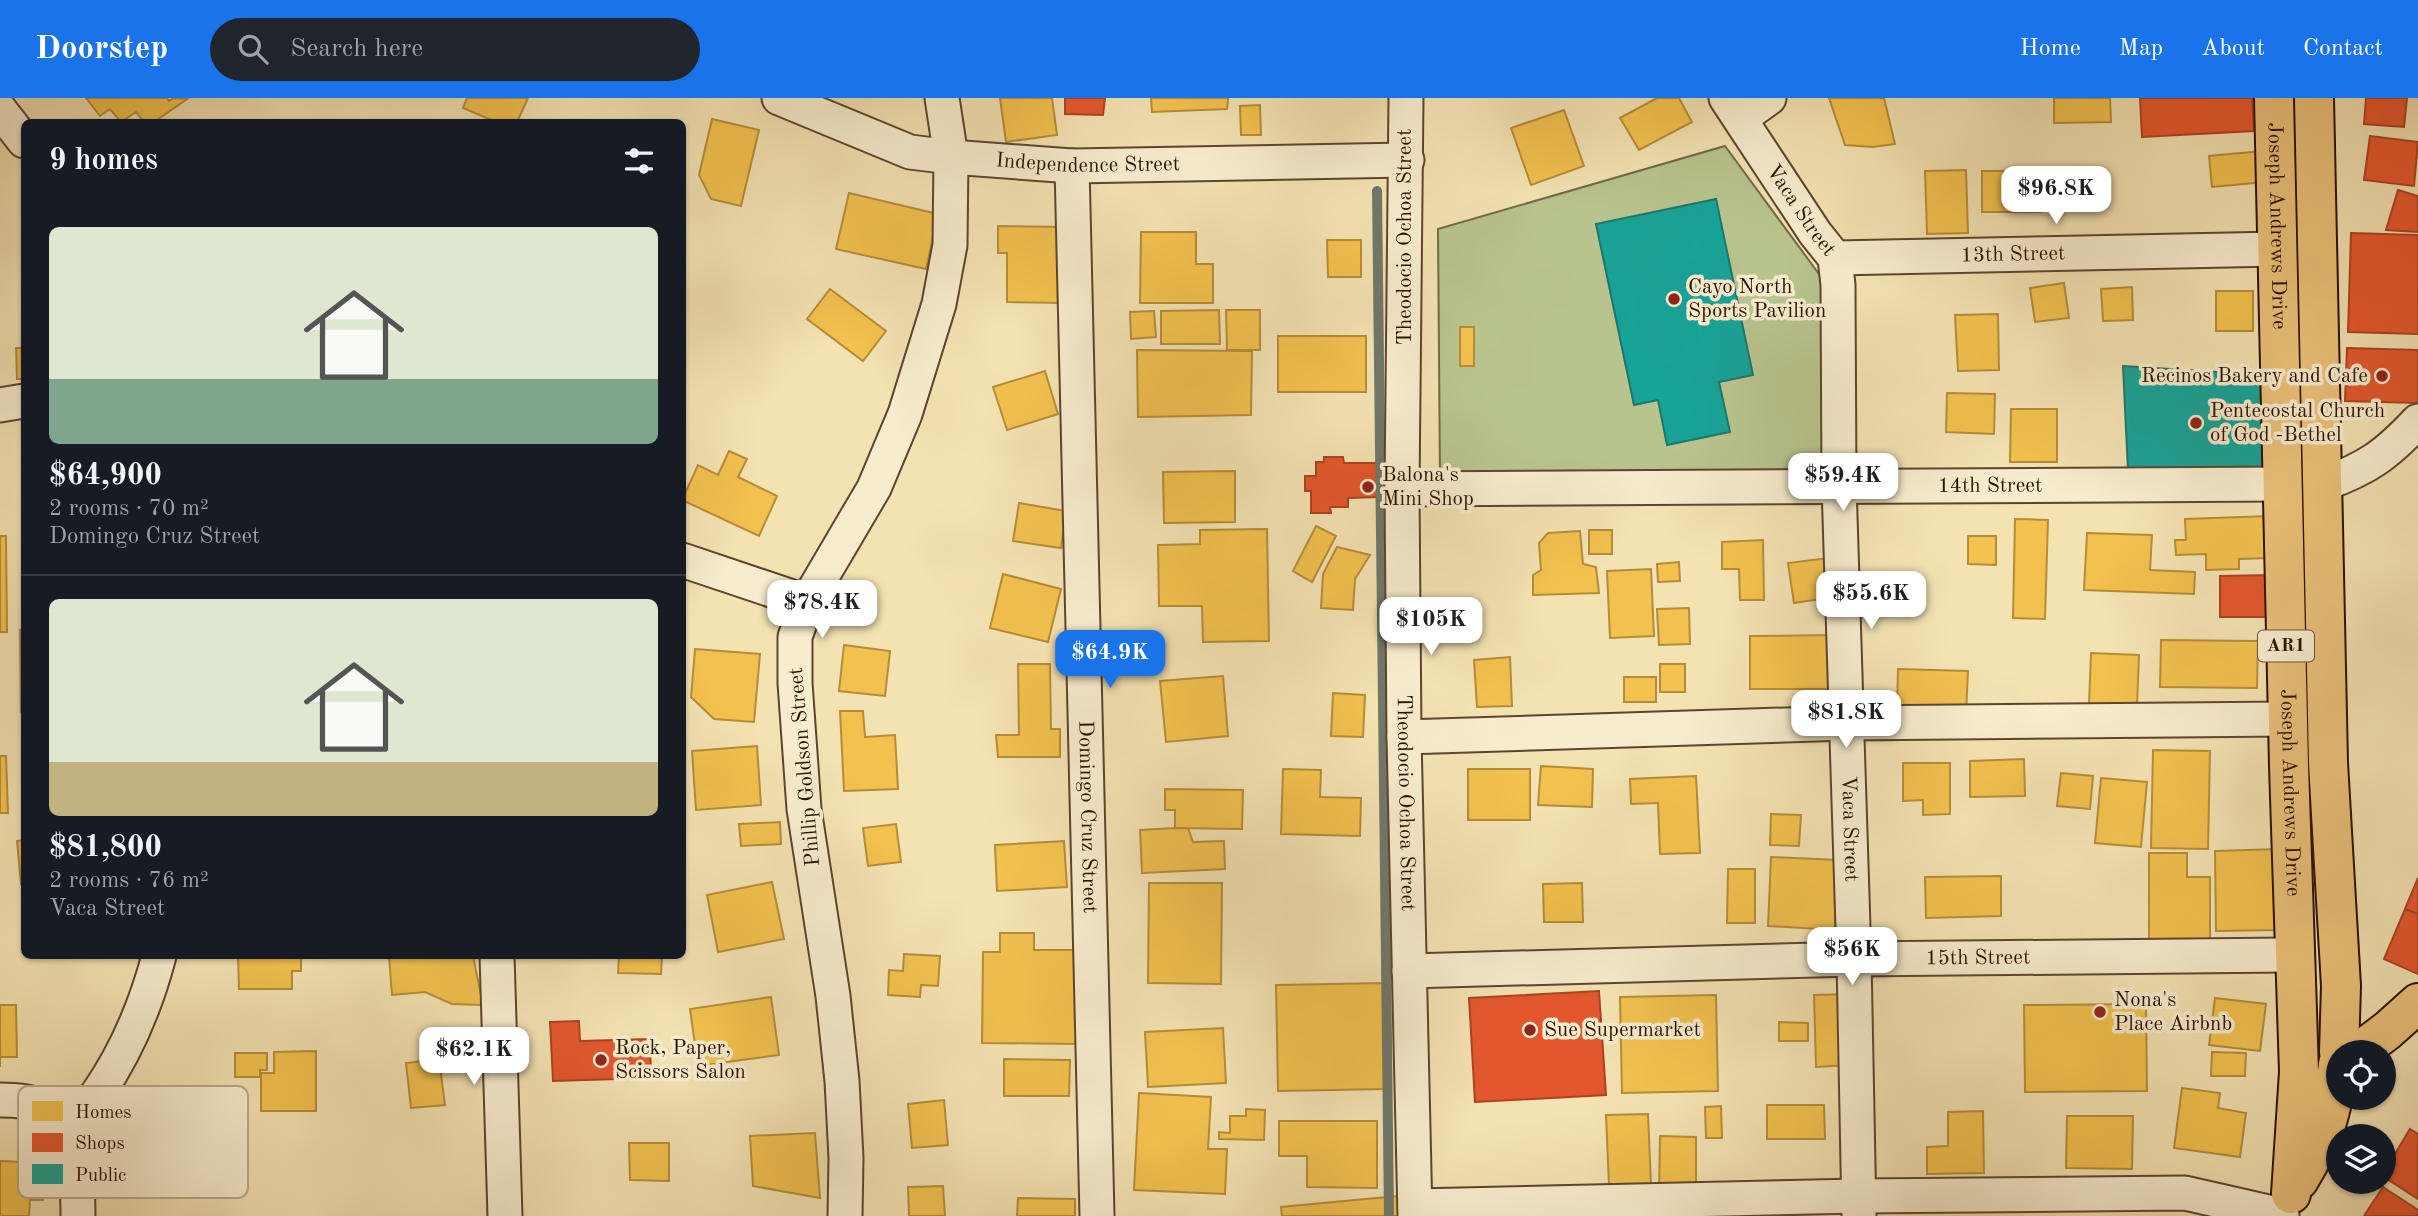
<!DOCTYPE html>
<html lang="en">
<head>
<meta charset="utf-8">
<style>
	body { margin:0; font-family:"Old Standard TT",serif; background:#20242c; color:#f1f3f6; height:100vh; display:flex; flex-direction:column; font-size:26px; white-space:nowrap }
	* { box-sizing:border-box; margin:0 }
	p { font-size:23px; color:#9ea1a6 }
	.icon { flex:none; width:38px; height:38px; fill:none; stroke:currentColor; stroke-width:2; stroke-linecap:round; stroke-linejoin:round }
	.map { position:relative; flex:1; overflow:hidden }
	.details { position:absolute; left:21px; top:21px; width:665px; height:840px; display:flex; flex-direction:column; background:#171b24; border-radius:10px; box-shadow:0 2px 5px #0004 }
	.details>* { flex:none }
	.controls { position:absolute; left:2326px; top:942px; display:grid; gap:14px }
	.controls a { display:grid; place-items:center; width:70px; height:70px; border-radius:50%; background:#171b24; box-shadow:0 2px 5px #0004; font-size:35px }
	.price { position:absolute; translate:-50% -60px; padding:0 16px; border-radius:14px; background:#fff; color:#222; font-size:23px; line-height:46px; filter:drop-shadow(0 2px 4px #0008) }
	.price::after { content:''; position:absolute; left:50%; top:42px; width:21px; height:16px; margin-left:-10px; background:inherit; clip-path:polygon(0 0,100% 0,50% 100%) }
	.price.on { background:#1a73e8; color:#fff }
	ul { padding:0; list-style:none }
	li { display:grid; align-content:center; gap:14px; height:371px; padding:0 28px }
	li+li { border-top:2px solid #363941 }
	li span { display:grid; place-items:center; height:217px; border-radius:10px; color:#555 }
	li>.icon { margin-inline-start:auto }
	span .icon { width:126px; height:126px; fill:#fffc; stroke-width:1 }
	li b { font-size:30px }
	h2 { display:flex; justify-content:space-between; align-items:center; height:84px; padding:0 28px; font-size:30px }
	header { display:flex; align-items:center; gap:42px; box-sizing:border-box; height:98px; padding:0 35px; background:#1a73e8; color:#fff }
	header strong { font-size:33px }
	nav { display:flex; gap:38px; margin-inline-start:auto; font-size:24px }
	.search { width:490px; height:63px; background:#20242c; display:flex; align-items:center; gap:18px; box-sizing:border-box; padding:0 24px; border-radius:38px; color:#9ea1a6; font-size:26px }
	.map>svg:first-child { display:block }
	.green { fill:#b8c48e; stroke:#726a48; stroke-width:2 }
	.homes { fill:#f2c14e; stroke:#b78c38; stroke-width:2 }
	.shops { fill:#e4572e; stroke:#ad4221; stroke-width:2 }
	.public { fill:#17a398; stroke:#1d776b; stroke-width:2 }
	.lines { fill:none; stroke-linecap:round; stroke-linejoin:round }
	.stream { stroke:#6f786a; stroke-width:10 }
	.minor-casing { stroke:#5e442f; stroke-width:37 }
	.major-casing { stroke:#2c1003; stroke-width:42 }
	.highway-casing { stroke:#2c1003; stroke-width:42 }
	.minor { stroke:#f7eccd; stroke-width:33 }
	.major { stroke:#eac179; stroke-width:38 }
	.highway { stroke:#eac179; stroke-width:38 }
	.poi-dot { fill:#8f2418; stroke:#f7eccd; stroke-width:2.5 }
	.labels { text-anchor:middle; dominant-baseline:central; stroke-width:7; stroke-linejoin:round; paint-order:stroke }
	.shield { fill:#f7eccd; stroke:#695240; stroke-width:2 }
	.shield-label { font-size:19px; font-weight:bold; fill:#2c1003 }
	.street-label { font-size:21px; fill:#2c1003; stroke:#f7eccd }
	.poi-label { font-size:21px; fill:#2c1003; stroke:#f7eccd; text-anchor:start }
	.key { fill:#f7eccd; stroke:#baaa90; stroke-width:2 }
	.key-label { font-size:19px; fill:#2c1003 }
</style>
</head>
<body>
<header>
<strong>Doorstep</strong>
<div class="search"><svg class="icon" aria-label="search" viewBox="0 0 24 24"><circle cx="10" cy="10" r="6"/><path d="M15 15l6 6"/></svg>Search here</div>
<nav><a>Home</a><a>Map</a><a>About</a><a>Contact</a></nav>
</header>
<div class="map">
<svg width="2418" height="1118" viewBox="0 0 2418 1118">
	<rect width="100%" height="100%" fill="#f3e2b2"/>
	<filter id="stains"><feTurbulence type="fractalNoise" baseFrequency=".00286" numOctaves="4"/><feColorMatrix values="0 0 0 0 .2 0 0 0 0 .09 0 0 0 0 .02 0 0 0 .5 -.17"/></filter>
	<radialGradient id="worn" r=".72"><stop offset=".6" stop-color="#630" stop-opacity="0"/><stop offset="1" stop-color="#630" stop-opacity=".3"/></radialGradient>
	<path class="green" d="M1725,48L1827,187L1828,378L1440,380L1438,131Z"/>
	<path class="homes" d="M86,0H167L169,3L173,0L187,1L154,24H144L136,14L121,24L110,11L100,18Z
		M467,0H528L517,24H496L463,10Z
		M1000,0H1052L1057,37L1006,44Z
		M1151,0H1228V2L1227,11L1152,14Z
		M1657,0H1679L1692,24L1639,52L1620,20Z
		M1829,0H1884L1895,46L1873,49L1845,47Z
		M2054,0H2110L2111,24L2054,25Z
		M1260,7L1261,37H1241L1240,8Z
		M1564,12L1584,68L1531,87L1511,30Z
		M712,21L759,32L741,108L711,101L699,77Z
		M2262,53L2265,84L2212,89L2209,58Z
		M1966,72L1968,135L1927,136L1925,73Z
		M1982,73H2041V114H1982Z
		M849,95L938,116L926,171L836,151Z
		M998,128L1063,129L1062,205L1007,204V155H998Z
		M1141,134H1196V166H1213V205H1140Z
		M1327,142H1361V179H1328Z
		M2064,185L2069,220L2035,224L2030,190Z
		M2132,189L2133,222L2103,223L2101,191Z
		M830,191L886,233L863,263L807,221Z
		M2216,193H2253V233H2216Z
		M1219,212L1220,246H1161V213Z
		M1226,212H1260V252H1227Z
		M1154,213L1156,239L1131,241L1130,214Z
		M1998,216L1999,272L1958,273L1955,217Z
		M1460,229H1474V268H1460Z
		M1278,238H1366V294H1278Z
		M16,250H24V281H17Z
		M1137,252L1252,253L1251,317L1138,319Z
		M1045,273L1058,316L1007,332L993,289Z
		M1947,295L1995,296L1994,336L1946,334Z
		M2011,311H2057V364H2010Z
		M729,353L747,361L738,379L777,398L759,438L682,402L698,367L718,377Z
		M1235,373V424L1164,425L1163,374Z
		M1019,405L1066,413L1061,450L1013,443Z
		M2269,418L2270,460L2239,461V471L2206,472V456L2176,457L2175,442H2186L2185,421Z
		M2015,421L2048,422L2045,521L2013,520Z
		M1316,428L1336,438L1312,484L1293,473Z
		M1267,431L1269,543L1203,544L1202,508H1159L1158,447L1200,446V432Z
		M1589,432H1612V456H1589Z
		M1580,433L1583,466L1596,469L1599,495L1533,497V477L1541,472L1539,445L1548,435Z
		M2087,435L2152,437L2150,472L2195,474L2194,496L2084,492Z
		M0,438H6L7,534H0Z
		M1968,438H1996V467L1968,466Z
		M1763,442L1764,502H1740L1739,471H1722V444Z
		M1337,449L1370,457L1355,481L1353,512L1321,510L1323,476Z
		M1828,460L1834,499L1794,505L1788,465Z
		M1679,464L1680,483L1658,484L1657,466Z
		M1651,471L1654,538L1610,540L1607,473Z
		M1003,476L1061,491L1048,544L990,530Z
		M1689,510L1690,546L1659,547L1657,511Z
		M20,532H24V614H21Z
		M1839,537V591H1750V538Z
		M2161,542L2258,543L2257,590L2160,589Z
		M844,547L890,553L885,598L839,593Z
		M695,551L760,556L754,624L714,621L691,599Z
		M2091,555L2139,557L2137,608L2089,606Z
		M1510,559L1512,608L1477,609L1474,562Z
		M1018,566H1050L1051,631H1060V659H998L996,637H1019Z
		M1660,566H1685V594H1660Z
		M1898,571L1968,573L1966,616L1897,614Z
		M1223,578L1228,638L1166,644L1160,583Z
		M1624,579H1656V604H1624Z
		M1333,595L1365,597L1363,639L1331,638Z
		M840,613H863L865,639L895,637L898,691L844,693Z
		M757,648L761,707L696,712L692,653Z
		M2153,652L2210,653L2208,751L2151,750Z
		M0,658H6L8,715H0Z
		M2024,661L2025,698L1970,699V663Z
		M1903,665H1950V716L1923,717V702L1903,703Z
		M1541,668L1593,671L1592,709L1538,707Z
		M1283,671L1321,672L1320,699L1361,700L1360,738L1281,736Z
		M1468,671H1530V722H1468Z
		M2061,675L2093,678L2090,711L2057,708Z
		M1696,678L1700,755L1660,756L1658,705L1631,706L1630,681Z
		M2101,680L2147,684L2141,749L2095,745Z
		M1165,691L1243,692L1242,731L1175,730V712H1165Z
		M1771,716L1801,717L1799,748L1770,747Z
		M780,724L781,746L741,748L739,726Z
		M896,726L901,764L868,768L863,730Z
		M1175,730H1188L1193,744L1224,743L1225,771L1142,775L1140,732Z
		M24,742V785L21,786L17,743Z
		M1064,743L1067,789L997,793L995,747Z
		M2279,751L2280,832L2216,833L2215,753Z
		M2149,755H2187V779H2210V846H2149Z
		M1771,759L1838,762L1835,832L1768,828Z
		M1728,771H1755V825H1727Z
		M2001,778V818L1926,820L1925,779Z
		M772,784L784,841L718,854L707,797Z
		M1149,785H1222L1221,886L1148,885Z
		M1582,785L1583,824H1544L1543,786Z
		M1000,835H1034V852H1078V946L982,945L983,854H1000Z
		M904,856L940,858L938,888L921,887L920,899L888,897L889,872L903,873Z
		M238,858H301V873H292V891H239Z
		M389,858H473L483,907L452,906L425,894L392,897Z
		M619,858H662L661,876L618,875Z
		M1386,885L1387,991L1278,993L1276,887Z
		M1847,896L1850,967L1816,969L1814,897Z
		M1716,897L1718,993L1622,995L1620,899Z
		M771,899L779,957L698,968L690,911Z
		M2215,900L2266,906L2260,953L2209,947Z
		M2146,906L2147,993L2025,994L2024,907Z
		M0,907H16L17,959H0V969Z
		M1779,924L1808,925V943H1779Z
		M1223,930L1226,985L1148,989L1145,934Z
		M316,953V1013H261V975H274V954Z
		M2212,954L2246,955L2245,978H2211Z
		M235,955H267V972H260V979H235Z
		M439,961L445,1007L411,1010L406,965Z
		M1004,961L1070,962L1069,998H1004Z
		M2182,990L2220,995L2218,1010L2246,1015L2240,1059L2174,1050Z
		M1139,995L1211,999L1208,1051H1227L1225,1096L1134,1092Z
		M944,1002L948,1047L912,1050L908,1006Z
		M1767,1007H1824L1825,1041H1767Z
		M1721,1008L1722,1040H1706L1705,1009Z
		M1246,1011L1265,1012L1264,1042L1219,1041V1034L1230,1035V1018H1246Z
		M1983,1013L1984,1075L1927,1076V1049L1948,1048V1014Z
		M1648,1016L1651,1087L1609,1088L1606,1017Z
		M2067,1018H2133L2132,1071L2066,1070Z
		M1279,1023H1377V1090L1307,1089V1058H1279Z
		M815,1035L820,1100L753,1088L750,1038Z
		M1660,1038L1696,1039V1095H1659Z
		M629,1045H669V1083L630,1082Z
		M0,1063L45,1065L43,1102H30L29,1118H0Z
		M943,1088L945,1118H909L908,1089Z
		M1397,1098L1399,1118H1282L1281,1109Z
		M1018,1100L1075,1101V1118H1017Z"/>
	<path class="shops" d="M1065,0H1105L1103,17L1065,16Z
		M2140,0H2252L2254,33L2142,39Z
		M2366,0H2407L2404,29L2364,26Z
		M2370,38L2418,44L2414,88L2364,82Z
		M2398,92L2418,98V134L2386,132Z
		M2351,135L2418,137V236L2348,234Z
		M2347,250L2418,252V305L2345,303Z
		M1324,359H1343L1344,365H1378L1379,399L1348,400V409H1330L1331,415H1311V393H1305V378H1316V364H1324Z
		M2274,477V519H2220V478Z
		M2418,780V816L2405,811Z
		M2405,811L2418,816V876L2384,861Z
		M1599,893L1606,997L1475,1004L1469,900Z
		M579,923L580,943L650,941L651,980L553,983L550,924Z
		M2410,1031L2418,1036V1101L2384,1079V1074Z
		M2383,1089L2418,1112V1118H2364Z"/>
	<path class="public" d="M1716,101L1753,277L1719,284L1730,334L1667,347L1658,302L1634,307L1596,126Z
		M2123,268L2265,277L2266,377L2128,373Z"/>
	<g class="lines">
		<path class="stream" d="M1377,93L1389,1118"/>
		<defs>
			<g id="minor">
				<path id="s1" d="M779,0L910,54L951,59L1072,68L1407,62"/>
				<path id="s2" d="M1406,0L1402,391L1404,639L1415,1118"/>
				<path id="s3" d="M1726,0L1815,135L1835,160L1838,187L1839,387L1854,861L1859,1118"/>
				<path d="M0,12L24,43"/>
				<path d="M1741,20L1769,0"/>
				<path id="s4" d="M1072,68L1097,1118"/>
				<path id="s5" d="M1835,160L2278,151"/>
				<path d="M0,307L24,303"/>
				<path d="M2324,386C2368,370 2386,357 2418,323"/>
				<path id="s6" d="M1402,391L2283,386"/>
				<path d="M682,462L807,504"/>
				<path d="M1404,639L1847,625L2288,621"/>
				<path d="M497,858L505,1118"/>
				<path id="s7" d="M1409,873L1854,861L2294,857"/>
				<path d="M0,1002C13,1002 31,1003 43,1009C76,1025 78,1086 78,1118"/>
				<path d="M65,1030C75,1019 89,1008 98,995C127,953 146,907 159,858"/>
				<path d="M1415,1108L1858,1098L2185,1095L2282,1117"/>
				<path d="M845,1118L846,1060L842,983L833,898L804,711L795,585V539L807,504L874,390L905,316L939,206L950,147L951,59L942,0"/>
			</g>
			<path id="major" d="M2359,954L2388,932L2418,905"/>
			<g id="highway">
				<path id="s8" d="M2274,0L2289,668L2299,974L2291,1096"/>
				<path d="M2314,0L2328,665L2341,888L2339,954"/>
				<path d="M2299,1082C2325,1039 2332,1016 2338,966"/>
			</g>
		</defs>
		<use href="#minor" class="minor-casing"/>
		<use href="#major" class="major-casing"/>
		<use href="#highway" class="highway-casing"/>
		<use href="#minor" class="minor"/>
		<use href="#major" class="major"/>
		<use href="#highway" class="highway"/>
	</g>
	<g class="poi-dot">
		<circle cx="1674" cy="201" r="7"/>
		<circle cx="2382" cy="278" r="7"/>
		<circle cx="2196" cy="325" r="7"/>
		<circle cx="1368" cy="389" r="7"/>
		<circle cx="2100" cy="914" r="7"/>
		<circle cx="1530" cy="932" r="7"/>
		<circle cx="601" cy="962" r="7"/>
	</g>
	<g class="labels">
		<rect class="shield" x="2258" y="532.5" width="56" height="31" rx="5"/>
		<g class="shield-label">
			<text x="2286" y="548">AR1</text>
		</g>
		<g class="street-label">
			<text stroke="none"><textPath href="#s1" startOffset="320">Independence Street</textPath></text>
			<text stroke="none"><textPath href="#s3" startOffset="135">Vaca Street</textPath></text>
			<text stroke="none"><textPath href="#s8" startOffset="128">Joseph Andrews Drive</textPath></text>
			<text transform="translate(1405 139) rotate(-90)">Theodocio Ochoa Street</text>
			<text stroke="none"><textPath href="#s5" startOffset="178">13th Street</textPath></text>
			<text stroke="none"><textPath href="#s6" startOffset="588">14th Street</textPath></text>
			<text transform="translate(805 669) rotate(-95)">Phillip Goldson Street</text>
			<text stroke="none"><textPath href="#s8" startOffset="695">Joseph Andrews Drive</textPath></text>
			<text stroke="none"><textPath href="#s2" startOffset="705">Theodocio Ochoa Street</textPath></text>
			<text stroke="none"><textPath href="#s4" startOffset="651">Domingo Cruz Street</textPath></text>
			<text stroke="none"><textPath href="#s3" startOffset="765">Vaca Street</textPath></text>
			<text stroke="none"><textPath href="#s7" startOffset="569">15th Street</textPath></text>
		</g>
		<g class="poi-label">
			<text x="1688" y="189">Cayo North<tspan x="1688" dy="24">Sports Pavilion</tspan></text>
			<text x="2368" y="278" text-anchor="end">Recinos Bakery and Cafe</text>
			<text x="2210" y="313">Pentecostal Church<tspan x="2210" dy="24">of God -Bethel</tspan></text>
			<text x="1382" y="377">Balona's<tspan x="1382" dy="24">Mini Shop</tspan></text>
			<text x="2114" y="902">Nona's<tspan x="2114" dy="24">Place Airbnb</tspan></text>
			<text x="1544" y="932">Sue Supermarket</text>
			<text x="615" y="950">Rock, Paper,<tspan x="615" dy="24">Scissors Salon</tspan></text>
		</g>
	</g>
	<rect x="18" y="988" width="230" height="112" rx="10" class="key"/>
	<rect x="32" y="1003" width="31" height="20" fill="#f2c14e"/>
	<rect x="32" y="1035" width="31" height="19" fill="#e4572e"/>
	<rect x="32" y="1066" width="31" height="20" fill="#17a398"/>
	<g class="key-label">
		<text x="75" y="1020">Homes</text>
		<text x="75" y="1051">Shops</text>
		<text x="75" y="1083">Public</text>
	</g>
	<rect width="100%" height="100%" filter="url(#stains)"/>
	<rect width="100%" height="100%" fill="url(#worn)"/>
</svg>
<div class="controls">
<a><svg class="icon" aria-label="locate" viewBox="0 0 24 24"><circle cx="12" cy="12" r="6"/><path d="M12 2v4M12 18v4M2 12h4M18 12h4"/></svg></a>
<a><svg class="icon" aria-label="layers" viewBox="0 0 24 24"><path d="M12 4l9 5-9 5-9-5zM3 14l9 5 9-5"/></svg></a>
</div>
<b class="price" style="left:2056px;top:128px">$96.8K</b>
<b class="price" style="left:1843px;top:415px">$59.4K</b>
<b class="price" style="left:1871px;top:533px">$55.6K</b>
<b class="price" style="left:822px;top:542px">$78.4K</b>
<b class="price" style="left:1431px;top:559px">$105K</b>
<b class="price on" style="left:1110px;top:592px">$64.9K</b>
<b class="price" style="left:1846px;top:652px">$81.8K</b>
<b class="price" style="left:1852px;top:889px">$56K</b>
<b class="price" style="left:474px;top:989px">$62.1K</b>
<section class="details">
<h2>9 homes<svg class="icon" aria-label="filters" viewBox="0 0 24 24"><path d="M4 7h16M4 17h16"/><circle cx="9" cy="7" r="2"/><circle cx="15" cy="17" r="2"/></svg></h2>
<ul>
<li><span style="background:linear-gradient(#dfe7d0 70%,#7fa58c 0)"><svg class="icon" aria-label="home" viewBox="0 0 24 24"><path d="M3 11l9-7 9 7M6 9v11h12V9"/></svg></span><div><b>$64,900</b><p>2 rooms · 70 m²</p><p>Domingo Cruz Street</p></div></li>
<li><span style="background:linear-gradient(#dfe7d0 75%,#c2b280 0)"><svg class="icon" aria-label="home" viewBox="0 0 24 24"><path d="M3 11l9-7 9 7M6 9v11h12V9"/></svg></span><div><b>$81,800</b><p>2 rooms · 76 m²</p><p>Vaca Street</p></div></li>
</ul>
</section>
</div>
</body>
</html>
